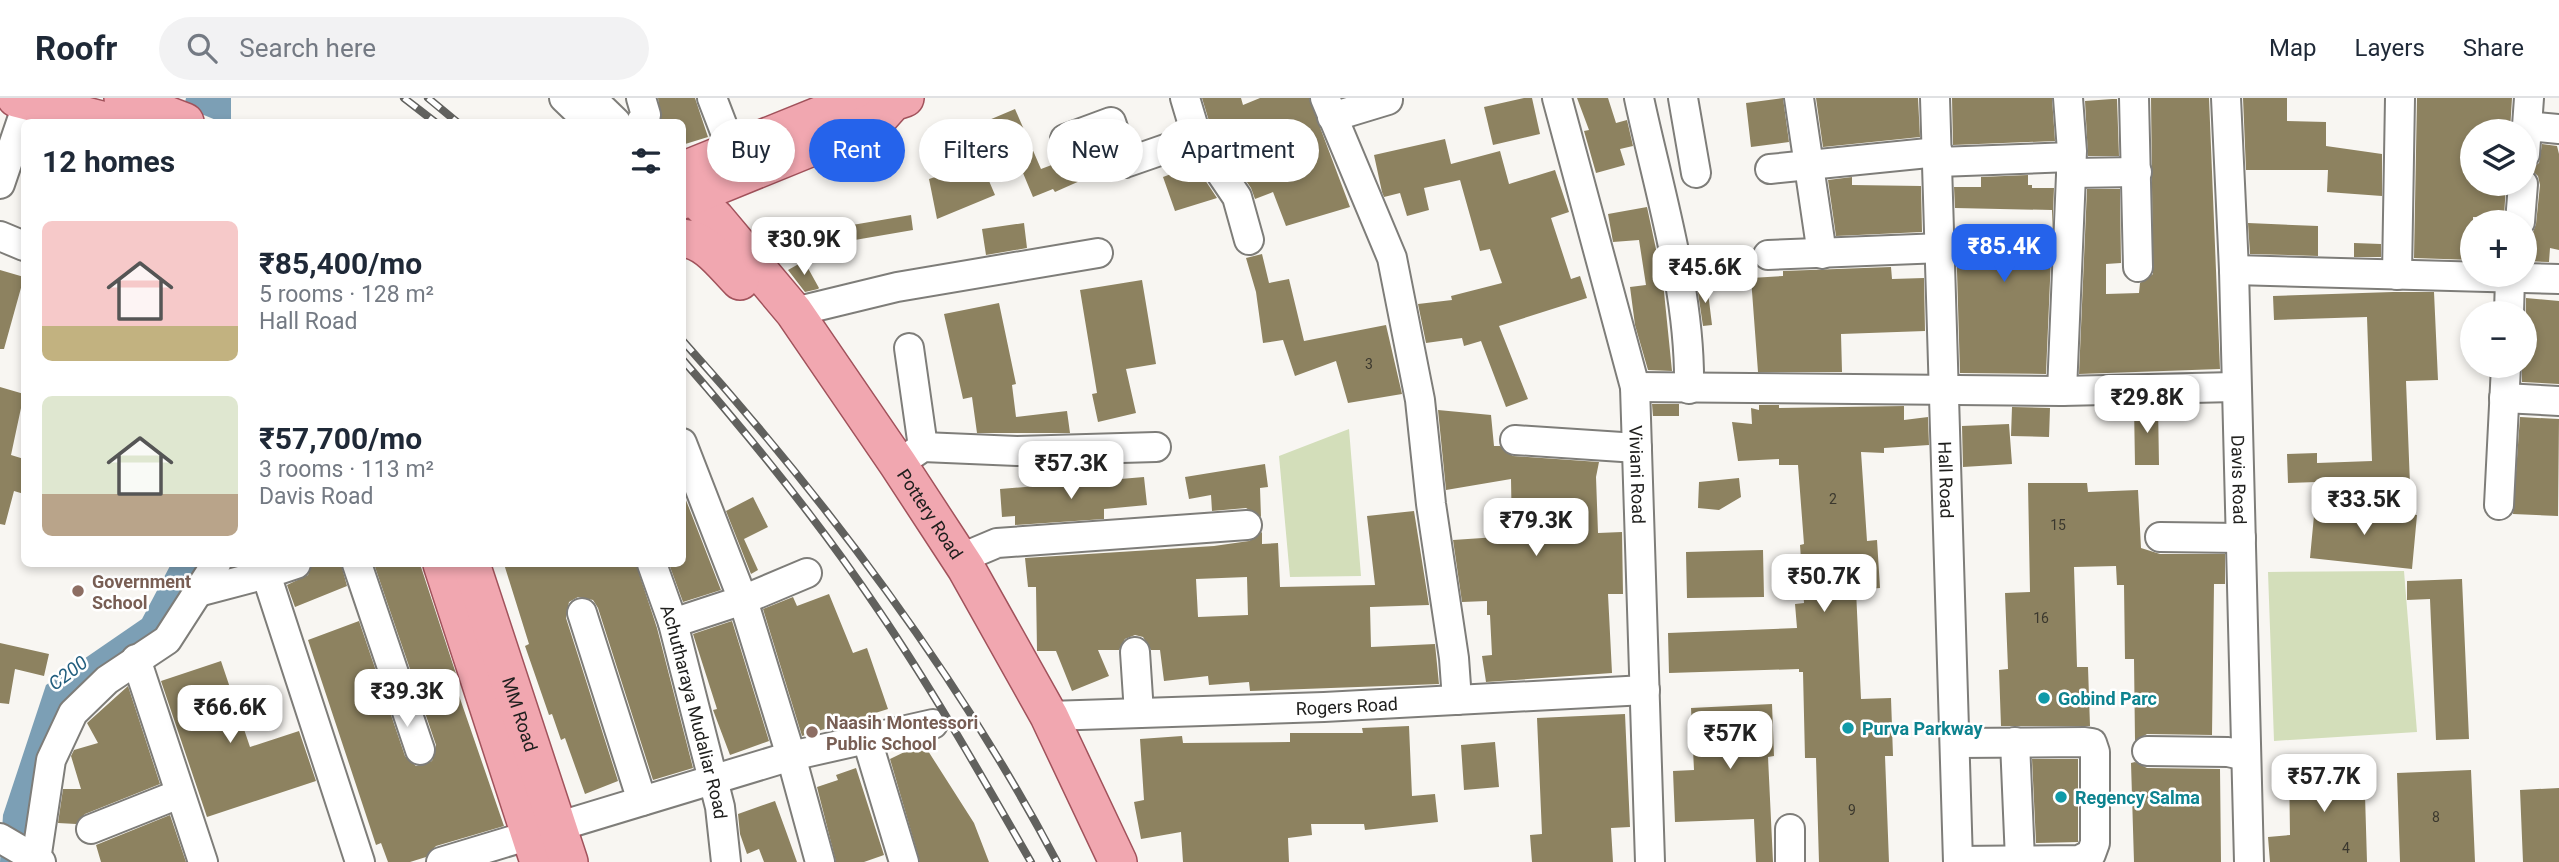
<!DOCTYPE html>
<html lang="en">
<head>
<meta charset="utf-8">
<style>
	body { margin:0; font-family:Roboto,sans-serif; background:#f2f2f3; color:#1f2937; height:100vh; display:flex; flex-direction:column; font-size:26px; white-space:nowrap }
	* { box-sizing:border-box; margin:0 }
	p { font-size:23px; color:#747a83 }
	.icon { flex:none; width:38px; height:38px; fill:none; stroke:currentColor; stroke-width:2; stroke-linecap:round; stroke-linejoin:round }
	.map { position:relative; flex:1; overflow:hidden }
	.details { position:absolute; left:21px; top:21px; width:665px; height:448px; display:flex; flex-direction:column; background:#fff; border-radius:10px; box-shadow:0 4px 10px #0003 }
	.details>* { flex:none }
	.hud { position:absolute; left:707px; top:21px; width:665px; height:63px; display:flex; gap:14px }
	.controls { position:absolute; left:2460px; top:21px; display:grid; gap:14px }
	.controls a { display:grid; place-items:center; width:77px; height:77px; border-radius:50%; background:#fff; box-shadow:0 4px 10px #0003; font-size:35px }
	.price { position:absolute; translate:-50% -60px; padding:0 16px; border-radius:14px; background:#fff; color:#222; font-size:23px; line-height:46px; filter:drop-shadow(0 2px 4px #0008) }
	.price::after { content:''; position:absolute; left:50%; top:42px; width:21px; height:16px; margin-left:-10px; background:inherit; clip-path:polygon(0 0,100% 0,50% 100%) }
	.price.current { background:#2563eb; color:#fff }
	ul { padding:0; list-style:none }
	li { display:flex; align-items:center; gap:21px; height:175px; padding:0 21px }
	li span { display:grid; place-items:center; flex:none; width:196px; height:140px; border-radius:10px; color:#555 }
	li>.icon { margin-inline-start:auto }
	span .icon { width:84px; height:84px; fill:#fffc; stroke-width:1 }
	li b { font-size:30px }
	h2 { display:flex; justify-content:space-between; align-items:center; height:84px; padding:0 21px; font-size:30px }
	.chip { padding:0 24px; border-radius:32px; background:#fff; box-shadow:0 4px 10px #0003; font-size:24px; line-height:63px }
	.chip.current { background:#2563eb; color:#fff }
	header { display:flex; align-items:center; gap:42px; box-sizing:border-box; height:98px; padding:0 35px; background:#fff; border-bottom:2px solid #e0e1e3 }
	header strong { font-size:33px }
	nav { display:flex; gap:38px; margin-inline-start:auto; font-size:24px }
	.search { width:490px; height:63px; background:#f2f2f3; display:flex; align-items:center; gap:18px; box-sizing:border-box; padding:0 24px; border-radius:38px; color:#747a83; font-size:26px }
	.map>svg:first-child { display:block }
	.green { fill:#d3deba }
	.water { fill:#7c9fb5 }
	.building { fill:#8d8260; fill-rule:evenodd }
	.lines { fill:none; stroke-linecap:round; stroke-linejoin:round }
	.minor-casing { stroke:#7e7d79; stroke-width:32 }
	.major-casing { stroke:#a1525b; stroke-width:40 }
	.minor { stroke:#fff; stroke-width:28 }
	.major { stroke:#f1a7b0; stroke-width:37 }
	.rail-casing { stroke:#61615e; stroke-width:8 }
	.rail { stroke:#fff; stroke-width:5; stroke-dasharray:16; stroke-linecap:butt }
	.education-dot { fill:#8d6e63; stroke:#fff; stroke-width:2.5 }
	.culture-dot { fill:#0f9aa8; stroke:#fff; stroke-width:2.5 }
	.labels { text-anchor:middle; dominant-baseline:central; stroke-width:5; stroke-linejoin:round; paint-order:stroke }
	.number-label { font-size:14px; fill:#3b382e }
	.street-label { font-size:18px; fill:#20201e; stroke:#fff }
	.education-label { font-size:18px; font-weight:bold; fill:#785e54; stroke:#fff; text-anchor:start }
	.culture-label { font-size:18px; font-weight:bold; fill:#0d838f; stroke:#fff; text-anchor:start }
	.water-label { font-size:19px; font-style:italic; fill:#225e7e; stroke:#fff }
</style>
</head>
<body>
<header>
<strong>Roofr</strong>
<div class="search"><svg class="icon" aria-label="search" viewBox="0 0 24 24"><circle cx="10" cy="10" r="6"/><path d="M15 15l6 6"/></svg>Search here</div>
<nav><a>Map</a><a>Layers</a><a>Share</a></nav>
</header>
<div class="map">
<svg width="2559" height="764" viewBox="0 0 2559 764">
	<rect width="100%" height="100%" fill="#f8f6f2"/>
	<path class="green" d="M1349,331L1361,478L1290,479L1279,358Z
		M2404,473L2417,634L2274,643L2268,474Z"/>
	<path class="water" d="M186,0H231V24H221L184,9Z
		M171,466H204L149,544L104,577L30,731L19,764H0L3,717L46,587L142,521Z"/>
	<path class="building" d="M658,0H695L708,39L682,47V24H661Z
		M1202,0H1241L1243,7L1260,0H1309L1350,109L1286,128L1273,94L1255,101L1251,90L1212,33Z
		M1524,0H1532L1540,36L1493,47L1484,9Z
		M1577,0H1608L1616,25L1627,22L1633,48L1620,51L1625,67L1596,75L1584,33L1589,32Z
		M1783,0L1789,44L1751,49L1746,5Z
		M1816,0H1918L1920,39L1823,49Z
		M1952,0H2052L2055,43L1953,47Z
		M2151,0H2209L2220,271L2079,276L2087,91H2120L2121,165L2106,166V196L2139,195L2140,185L2153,176Z
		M2243,0H2287V23L2326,24V48L2382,56V98L2327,94L2328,72H2246Z
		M2417,0H2512L2510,33H2473V86H2506L2504,119H2473V162L2414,160Z
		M2112,1H2117L2119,58H2088L2085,3Z
		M1015,11L1041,71L1102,48L1109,70L1055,94L1053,91L1033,99L1018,63L1008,67L989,22Z
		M1445,41L1451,66L1500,53L1509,86L1555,72L1569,114L1551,120L1571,181L1580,178L1587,200L1499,228L1528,301L1506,309L1481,243L1464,248L1462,240L1426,245L1418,206L1452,202L1451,198L1502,185L1490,151L1480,153L1460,82L1424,90L1429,112L1407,118L1400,95L1384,99L1382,94L1374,57Z
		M2542,46L2557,48L2559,56V152L2550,150L2549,164L2525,163V139L2533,134L2536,126L2540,87L2538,78L2530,71L2539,65Z
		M981,64L995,97L937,121L929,81Z
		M1195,67L1217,100L1175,113L1163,79Z
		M2028,77V87H2032V90H2054L2046,276L1960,275L1956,139L2052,135V112L1955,110L1954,89H1981V79Z
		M1852,79V87L1921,88L1922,134L1836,138L1828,82Z
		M1647,109L1663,184L1672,273L1648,272L1635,227L1630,189L1646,187L1639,142L1613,144L1608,116Z
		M911,117L913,132L814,149L811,134Z
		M1024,125L1027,150L986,157L982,131Z
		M2248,125L2318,128V158L2250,156Z
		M2354,145L2381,146V159H2354Z
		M1262,156L1269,185L1289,181L1304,243L1386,227L1402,296L1348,305L1336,263L1295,278L1283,242L1263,245L1256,194L1246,160Z
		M804,163L819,190L818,191L805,194L788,172Z
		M1891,169L1892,181L1924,180L1925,233L1841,236L1842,274H1758L1751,180L1783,178V173Z
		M0,172L24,179L4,251H0Z
		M1142,182L1156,266L1126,271L1136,315L1098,324L1092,296L1097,295L1080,192Z
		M1707,186L1712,227L1703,228L1697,188Z
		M2393,194H2434L2438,282L2406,283L2410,387L2316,391L2317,384L2288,385L2287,356L2317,355V365L2372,363L2367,219L2274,222L2273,198Z
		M2526,200L2559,203V286L2522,284V268H2525Z
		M999,205L1016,286L1012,287L1016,319L1067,313L1070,335H977L972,299L963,301L944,216Z
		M0,289L24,296L11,357L24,361V396L14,393L5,427L0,426Z
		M1652,306H1679V318H1653Z
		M1759,307H1779V310L1904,308V322L1928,319L1929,347L1884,350V355L1861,354L1867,443L1877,442L1880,490L1856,492L1861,601L1891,600L1893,658H1885L1889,764H1819L1816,660H1805L1803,574H1799V571L1669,575L1668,535L1797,530L1795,506L1804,505L1800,447L1804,446L1798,367H1779V361L1738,363L1732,324L1752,326L1751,310L1759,312Z
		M2158,307L2159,367H2135L2134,308Z
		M2012,309L2050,310L2049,339L2011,338Z
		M1438,312L1491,317L1494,348H1500L1513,358L1599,364L1596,379L1598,435L1622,434L1623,496H1608L1612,575L1486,584L1482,558L1492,557L1490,517H1487V503L1462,504L1453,442L1512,438L1511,381L1446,392Z
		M2520,319L2559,321L2558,418L2513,416Z
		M2009,326L2012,366L1963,369L1962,328Z
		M1265,366L1268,389L1260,390L1261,419L1246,410L1212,413L1211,397L1189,401L1185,379Z
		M1144,379L1147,407L1104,411V421L1015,427V418L1002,419L1000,391Z
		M1739,380L1741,399L1719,412L1698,410L1699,384Z
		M2028,385H2087L2088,394L2138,392L2141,450L2160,456H2225V486H2214L2212,637L2147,636L2135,643L2134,561H2125L2124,487H2117L2116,468L2074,469L2077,569H2088L2090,628H2001L1999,572L2008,571L2005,495L2030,494Z
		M682,392L721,492L683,504L669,466H682Z
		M753,399L768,429L744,441L758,472L751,476L726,413Z
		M2315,407L2417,417L2412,471L2310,460Z
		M1414,413L1429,507L1370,509L1371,549L1435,546L1439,586L1250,593L1249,584L1209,587L1208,578L1164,583L1160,552H1151L1143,539L1135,537L1125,541L1119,552H1098L1109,578L1072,593L1056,553H1037L1036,489H1028L1025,460L1214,448L1249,443L1262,434V446L1278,445L1280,489L1375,487L1367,418ZM1247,479L1248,517L1198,519L1196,481Z
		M1763,452L1764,499L1687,500L1686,454Z
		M312,466H341L347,488L295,509L287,487L308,477Z
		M374,466H420L459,585L455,586L504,728L436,748L426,759L410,764H388L381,745L376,747L308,542L359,523L405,658L416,668L432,663L436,647Z
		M504,466H636L657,530L693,670L653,682L598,510L593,502L578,499L569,504L566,520L618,683L585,696L565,640L561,642L552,616L549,617L525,548L529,546Z
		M2462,481L2469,641L2436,642L2430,501L2407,502V483Z
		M829,496L853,555L867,550L888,611L802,638L763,511L793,499L797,508Z
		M732,523L769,643L730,657L713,612L717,611L693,536Z
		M0,545L49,556L44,578L15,571L9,606L0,605Z
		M221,563L250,649L299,633L316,683L207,719L161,583Z
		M128,588L160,686L85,716L76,726L58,725L63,691H81L71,658L74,652L98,645L87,625Z
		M1772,606L1774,658L1768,659L1773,764H1756L1754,721L1675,724L1673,673L1694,672L1691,610Z
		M1625,616L1630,729L1611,730L1613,764H1532L1530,737L1542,736L1537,620Z
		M1409,628L1412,698L1435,696L1438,724L1365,732L1364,726H1311L1312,737L1288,740L1289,764H1183L1181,734L1141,741L1134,704L1144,702L1140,641L1182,638L1183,645L1290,644V635H1363L1362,630Z
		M1495,644L1499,689L1464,692L1461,647Z
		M923,645L974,725L989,764H920L890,661Z
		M2032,661H2078V744L2036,745Z
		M2364,663L2367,764H2270L2268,739L2290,737L2289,664Z
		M2135,664L2147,670L2220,671L2221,764H2134L2131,665Z
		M856,670L884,757L864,764H836L817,689L838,682L836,677Z
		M2471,672L2475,764H2400L2397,675Z
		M2559,690V764H2523L2520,692Z
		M775,703L787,736L797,764H764L759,751L747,756L740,736L738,716Z
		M170,717L186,764H101L96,747Z"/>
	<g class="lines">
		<defs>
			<g id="minor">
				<path d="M564,0L589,24"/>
				<path d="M591,0L616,24"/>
				<path d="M641,0L646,17L641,24"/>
				<path d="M712,0L732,52"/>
				<path d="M1325,0L1392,160L1420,302L1431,406L1454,560L1457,602"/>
				<path id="s1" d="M1557,0L1635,289L1650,764"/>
				<path d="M1639,0C1659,94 1691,194 1689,291"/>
				<path d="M1683,0L1696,75"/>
				<path d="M1799,0L1822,156"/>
				<path id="s2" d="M1935,0L1958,764"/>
				<path d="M2134,0L2138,169"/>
				<path id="s3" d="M2226,0L2234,172L2249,764"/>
				<path d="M1332,19L1388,2"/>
				<path d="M2527,28L2559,31"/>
				<path d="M1197,40L1237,99L1249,142"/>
				<path d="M1065,41L1111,24L1125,65L1197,40L1185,0"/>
				<path d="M2525,56L2529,0"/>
				<path d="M1938,64L2071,59"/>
				<path d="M1770,71L1938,54"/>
				<path d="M2071,75L2137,74"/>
				<path d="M0,86L29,1"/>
				<path d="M2520,124L2523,86"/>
				<path d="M0,138L24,148"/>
				<path d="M1768,157L1942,150"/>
				<path d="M2234,172L2559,181"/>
				<path d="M2397,177L2400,0"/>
				<path d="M794,214L897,189L1098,155"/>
				<path d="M2509,215L2510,180"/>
				<path d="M909,250L923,349"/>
				<path d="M1635,289L2062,293L2235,289"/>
				<path d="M2062,293L2072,53L2068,0"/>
				<path d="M2504,300L2559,303"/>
				<path d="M1515,342L1637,350"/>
				<path d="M682,345L743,502L791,658L820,764"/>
				<path d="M898,366L923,349L1017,353L1156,349"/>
				<path d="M2499,407L2506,268"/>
				<path d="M2160,439L2241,440"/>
				<path d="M959,461L997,445L1247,427"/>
				<path d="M296,466L266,476L360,764"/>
				<path d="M357,466L420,652"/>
				<path id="s4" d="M652,466L673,525L720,709L726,764"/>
				<path d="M198,494L266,476"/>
				<path d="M582,515L642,703"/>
				<path d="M673,525L743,502L807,475"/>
				<path d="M1135,554L1139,615"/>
				<path d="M136,561L203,764"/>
				<path id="s5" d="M1049,618L1324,609L1645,592"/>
				<path d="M867,642L904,764"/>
				<path d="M2015,644L2020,762"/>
				<path d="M1956,645L2085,644L2092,645L2095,654V745L2091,756L2079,762L1958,763"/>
				<path d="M2147,653L2228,654L2246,658"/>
				<path d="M91,731L179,696"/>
				<path d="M1790,731V764"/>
				<path d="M0,740L41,764"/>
				<path d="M36,762L51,662L73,615L107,582L167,542L216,466"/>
				<path d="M441,764L791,658L933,626"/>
			</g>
			<g id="major">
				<path d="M16,0L109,24"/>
				<path d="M123,0L185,24"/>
				<path d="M682,73L863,0"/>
				<path id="s6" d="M682,92L693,98L716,121L794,214L898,366L966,470L1049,618L1118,764"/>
				<path d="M682,102L876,23L893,4L905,0"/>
				<path d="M682,140C707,142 723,166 740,183"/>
				<path d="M442,466L539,764"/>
				<path id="s7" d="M471,466L569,764"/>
			</g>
		</defs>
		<use href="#minor" class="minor-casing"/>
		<use href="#major" class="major-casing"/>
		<use href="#minor" class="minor"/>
		<use href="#major" class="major"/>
		<defs>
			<path id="rail" d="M404,0L435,24
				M428,0L457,24
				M682,242C823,398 959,578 1057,764
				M682,261C752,341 820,425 879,513C934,594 982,679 1031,764"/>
		</defs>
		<use href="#rail" class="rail-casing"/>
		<use href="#rail" class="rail"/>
	</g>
	<g class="education-dot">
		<circle cx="78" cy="493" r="7"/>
		<circle cx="812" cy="634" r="7"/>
	</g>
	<g class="culture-dot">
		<circle cx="2044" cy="600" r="7"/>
		<circle cx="1848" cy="630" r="7"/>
		<circle cx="2061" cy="699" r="7"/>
	</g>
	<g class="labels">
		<g class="number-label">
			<text x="1369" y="266">3</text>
			<text x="1833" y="401">2</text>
			<text x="2058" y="427">15</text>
			<text x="2041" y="520">16</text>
			<text x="1852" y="712">9</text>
			<text x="2436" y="719">8</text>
			<text x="2346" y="750">4</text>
		</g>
		<g class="street-label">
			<text stroke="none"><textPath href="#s1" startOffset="387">Viviani Road</textPath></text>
			<text stroke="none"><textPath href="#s2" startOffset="382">Hall Road</textPath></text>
			<text stroke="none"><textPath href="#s3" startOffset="382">Davis Road</textPath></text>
			<text stroke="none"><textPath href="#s6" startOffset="410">Pottery Road</textPath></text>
			<text stroke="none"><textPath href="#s5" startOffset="298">Rogers Road</textPath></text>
			<text stroke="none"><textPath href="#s4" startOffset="154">Achutharaya Mudaliar Road</textPath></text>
			<text stroke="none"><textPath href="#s7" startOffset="158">MM Road</textPath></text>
		</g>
		<g class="education-label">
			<text x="92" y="483">Government<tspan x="92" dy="21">School</tspan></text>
			<text x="826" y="624">Naasih Montessori<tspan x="826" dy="21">Public School</tspan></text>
		</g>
		<g class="culture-label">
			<text x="2058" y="600">Gobind Parc</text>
			<text x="1862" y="630">Purva Parkway</text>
			<text x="2075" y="699">Regency Salma</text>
		</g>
		<g class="water-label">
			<text transform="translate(68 575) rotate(-37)">C200</text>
		</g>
	</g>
</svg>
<div class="controls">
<a><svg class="icon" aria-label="layers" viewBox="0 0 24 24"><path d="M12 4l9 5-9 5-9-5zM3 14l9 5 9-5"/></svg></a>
<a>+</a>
<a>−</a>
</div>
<b class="price" style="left:804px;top:179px">₹30.9K</b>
<b class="price current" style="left:2004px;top:186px">₹85.4K</b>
<b class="price" style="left:1705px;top:207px">₹45.6K</b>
<b class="price" style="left:2147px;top:337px">₹29.8K</b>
<b class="price" style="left:1071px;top:403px">₹57.3K</b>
<b class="price" style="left:2364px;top:439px">₹33.5K</b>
<b class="price" style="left:1536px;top:460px">₹79.3K</b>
<b class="price" style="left:1824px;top:516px">₹50.7K</b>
<b class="price" style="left:407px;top:631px">₹39.3K</b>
<b class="price" style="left:230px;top:647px">₹66.6K</b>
<b class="price" style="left:1730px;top:673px">₹57K</b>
<b class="price" style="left:2324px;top:716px">₹57.7K</b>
<div class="hud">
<a class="chip">Buy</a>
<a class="chip current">Rent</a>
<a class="chip">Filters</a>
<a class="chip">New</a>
<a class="chip">Apartment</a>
</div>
<section class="details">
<h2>12 homes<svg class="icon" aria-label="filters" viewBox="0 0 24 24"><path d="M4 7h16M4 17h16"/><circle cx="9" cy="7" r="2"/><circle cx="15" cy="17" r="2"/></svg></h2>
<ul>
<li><span style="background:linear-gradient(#f6c9c9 75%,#c2b280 0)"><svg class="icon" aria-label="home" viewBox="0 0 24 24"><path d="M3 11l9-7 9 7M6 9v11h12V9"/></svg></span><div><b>₹85,400/mo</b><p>5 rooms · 128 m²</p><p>Hall Road</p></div></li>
<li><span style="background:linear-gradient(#dfe7d0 70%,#b9a48a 0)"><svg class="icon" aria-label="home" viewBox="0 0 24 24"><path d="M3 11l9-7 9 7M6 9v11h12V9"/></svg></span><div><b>₹57,700/mo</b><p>3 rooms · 113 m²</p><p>Davis Road</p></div></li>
</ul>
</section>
</div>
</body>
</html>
